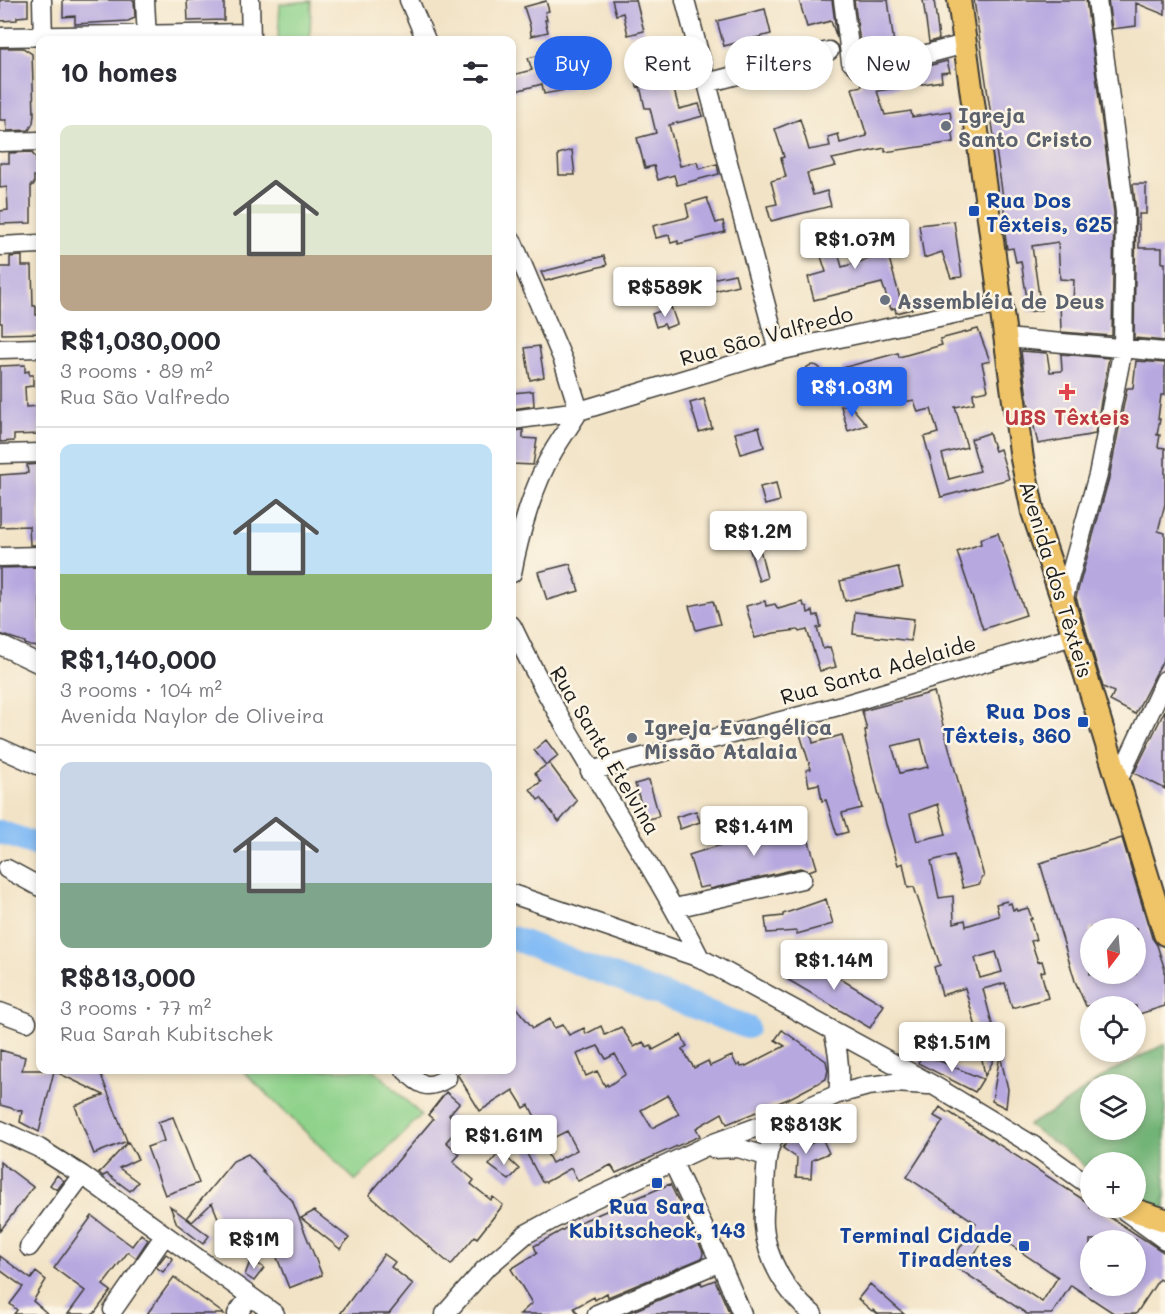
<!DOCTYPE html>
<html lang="en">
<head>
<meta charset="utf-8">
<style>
	body { margin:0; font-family:Mali,sans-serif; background:#f7f7f7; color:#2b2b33; height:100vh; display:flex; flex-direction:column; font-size:22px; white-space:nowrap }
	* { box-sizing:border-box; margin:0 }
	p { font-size:20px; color:#7c7c81 }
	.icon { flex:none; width:33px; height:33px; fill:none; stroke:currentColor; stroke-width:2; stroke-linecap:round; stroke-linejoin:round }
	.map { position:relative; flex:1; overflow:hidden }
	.panel { position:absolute; left:36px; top:36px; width:480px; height:1038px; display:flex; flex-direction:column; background:#fff; border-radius:12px; box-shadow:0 3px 9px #0003 }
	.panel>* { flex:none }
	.guide { position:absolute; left:534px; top:36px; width:540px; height:54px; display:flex; gap:12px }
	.needle { width:39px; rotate:196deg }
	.buttons { position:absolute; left:1080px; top:918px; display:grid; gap:12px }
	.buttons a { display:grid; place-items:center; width:66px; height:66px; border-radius:50%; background:#fff; box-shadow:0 3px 9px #0003; font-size:30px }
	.price { position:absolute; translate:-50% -51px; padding:0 14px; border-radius:6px; background:#fff; color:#222; font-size:20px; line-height:39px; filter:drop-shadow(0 2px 3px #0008) }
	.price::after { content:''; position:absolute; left:50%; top:36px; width:18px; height:14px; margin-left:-9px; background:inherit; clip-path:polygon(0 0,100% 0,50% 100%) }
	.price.active { background:#2563eb; color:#fff }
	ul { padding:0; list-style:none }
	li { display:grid; align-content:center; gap:12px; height:318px; padding:0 24px }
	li+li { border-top:2px solid #e1e1e2 }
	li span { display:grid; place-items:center; height:186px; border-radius:12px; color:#555 }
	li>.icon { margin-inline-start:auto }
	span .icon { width:108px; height:108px; fill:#fffc; stroke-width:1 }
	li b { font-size:26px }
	h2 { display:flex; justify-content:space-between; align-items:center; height:72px; padding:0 24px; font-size:26px }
	.chip { padding:0 21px; border-radius:27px; background:#fff; box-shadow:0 3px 9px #0003; font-size:21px; line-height:54px }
	.chip.active { background:#2563eb; color:#fff }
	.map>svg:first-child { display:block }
	.green { fill:#8ed28b; stroke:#557754; stroke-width:1.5 }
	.forest { fill:#72b477; stroke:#47684a; stroke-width:1.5 }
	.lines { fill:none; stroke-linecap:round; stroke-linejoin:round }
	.river { stroke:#84bcf4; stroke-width:24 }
	.building { fill:#b7a9e0; fill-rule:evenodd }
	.minor-casing { stroke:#3c3a36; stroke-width:21 }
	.major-casing { stroke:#3c3a36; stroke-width:26 }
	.minor { stroke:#fff; stroke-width:18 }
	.major { stroke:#efc469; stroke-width:22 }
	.worship-dot { fill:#6b7280; stroke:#fcf5e5; stroke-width:2 }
	.transit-dot { fill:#1a4fb4; stroke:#fcf5e5; stroke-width:2 }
	.health-dot { fill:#e0444e; stroke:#fcf5e5; stroke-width:2 }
	.labels { text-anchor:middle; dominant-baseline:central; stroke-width:5; stroke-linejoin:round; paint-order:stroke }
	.worship-label { font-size:21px; font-weight:bold; fill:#5b616d; stroke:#fcf5e5; text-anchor:start }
	.transit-label { font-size:21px; font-weight:bold; fill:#164399; stroke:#fcf5e5; text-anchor:end }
	.street-label { font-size:21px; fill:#1c1c1c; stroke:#fcf5e5 }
	.health-label { font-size:21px; font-weight:bold; fill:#be3a42; stroke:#fcf5e5 }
</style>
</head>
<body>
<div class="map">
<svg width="1165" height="1314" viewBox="0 0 1165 1314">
	<rect width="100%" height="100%" fill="#fcf5e5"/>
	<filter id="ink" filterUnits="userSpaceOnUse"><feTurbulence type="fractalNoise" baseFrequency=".0167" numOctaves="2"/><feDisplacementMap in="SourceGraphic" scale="12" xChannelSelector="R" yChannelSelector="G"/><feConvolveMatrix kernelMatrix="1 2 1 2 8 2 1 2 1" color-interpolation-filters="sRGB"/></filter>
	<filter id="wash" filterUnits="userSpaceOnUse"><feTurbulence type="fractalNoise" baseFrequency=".008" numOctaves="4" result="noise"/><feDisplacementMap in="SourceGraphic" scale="24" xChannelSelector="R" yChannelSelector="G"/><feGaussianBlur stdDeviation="1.35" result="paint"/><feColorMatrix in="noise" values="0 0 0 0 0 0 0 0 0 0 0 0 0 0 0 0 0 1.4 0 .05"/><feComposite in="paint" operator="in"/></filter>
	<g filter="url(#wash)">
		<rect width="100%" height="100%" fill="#f2e3c6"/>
		<path class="green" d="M311,1L310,40H278L280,4Z
			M242,1070H375L421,1115L356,1181Z"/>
		<path class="forest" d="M1165,1044V1213L1136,1199V1162H1090V1172L1075,1157L1028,1125L1060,1107L1090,1086V1130H1136V1084H1092L1110,1072Z"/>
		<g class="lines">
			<path class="river" d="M0,832L40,846
				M512,938L747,1027"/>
		</g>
		<g id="blocks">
			<path class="building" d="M0,0H28V16L17,17V20L0,21Z
				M63,0H134L135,18L128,21L75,24V16L63,17Z
				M187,0H224V20L188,21Z
				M612,0H636L644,31L628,35L623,13L616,15Z
				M799,0H832L837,38L831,21L807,27Z
				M854,0H888L895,51L869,58L862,56Z
				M923,0H934L939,39L929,42Z
				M974,0H1086L1114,213L1112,336L1061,332L1060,301L1073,302L1074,280L1060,279L1058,242L1032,246L1041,310L1029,312L1021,261L1016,262L1013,248L1007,249L1003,218H1006Z
				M1108,0H1165V15L1136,3V26L1112,29Z
				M546,1L549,11L545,12L547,20H545L548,32L531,36L530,26L524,7Z
				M765,9L771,34L724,46L717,21Z
				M0,48H23L32,54L34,114L33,123L29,130L7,131L6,120H0Z
				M560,50L571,89L544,94L542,84L512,92V75L532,70L528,58Z
				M689,58L693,82L673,86L679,109L699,104L703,116L669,125L680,166L697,162L699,169L717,164L719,174L677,185L674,175L658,180L654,166L645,168L637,138L656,133L650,108H645L640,86L637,87L634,72Z
				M947,61L950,72L941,73L942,81L877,91L885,115L911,111L912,117L950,111L954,142L885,152V148L832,159L836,166L807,173L813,195L827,191L831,206L771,221L767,206L777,204L771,181L786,177L781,158L784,157L775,129L800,119L809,150L830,146L828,137L838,134L840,143L867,136L852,88L862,86L861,80H873Z
				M572,150L575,175H559L558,154Z
				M31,152L36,158V176H34V185H31V223L0,224V211L8,210L7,187L0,188V163H9V153Z
				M1133,184H1146V214H1139V248H1162V263H1165V341L1134,338L1136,212Z
				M707,198L716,223L723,221L725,232L678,244V241L671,243L669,235L656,238L653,226L689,217L686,204Z
				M954,221L962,277L951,278L942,252L924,258L919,225Z
				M834,228L838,244L836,245L842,267L873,258L867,240L890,233L895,248L887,251L900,298L908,296L912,309L896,313L895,308L891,309L882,283L814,300L808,277L826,272L819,250L813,251L809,234Z
				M22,256V266H32L33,306H36V315H39L40,333L2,334V323H0V267H10V257Z
				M604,256L607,265L545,281L541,272Z
				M735,274L738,285L714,291L711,279Z
				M671,307L677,324L666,328L664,324L656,327L652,314Z
				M978,329L990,361L982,363L988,390L973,393L974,403L955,407L967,447L942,454L949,479L980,471L971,439L989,433L995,451L1000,449L1009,479L941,497L924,437L938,433L931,409L918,412L914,400L904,402L900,387L851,400L842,368L898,353L899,357L942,345L940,339Z
				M539,346L544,377L530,380L525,348Z
				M1021,351L1047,353L1050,372L1062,371L1061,354L1109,358L1095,434L1038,444L1027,397Z
				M1136,361L1165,363V395H1161L1158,419H1160L1157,435H1160L1158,447L1165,448V504L1158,531L1165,533V656L1135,714L1110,701L1114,692L1103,687L1076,597L1109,478L1127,388H1133Z
				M804 374a9 9 0 1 1 18 0a9 9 0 1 1-18 0Z
				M25,365V372L29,371V375H33V386L25,387L26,407L40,406V434L14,435V441L0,442V366Z
				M533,391L534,406L512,409V393Z
				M704,399L712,428L699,432L690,403Z
				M849,404L867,425L848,431L841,406Z
				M759,427L764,447L741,454L735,433Z
				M523,430V438L537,439L533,465L512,464V431Z
				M40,464V545H30L29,526L0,527V475L28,473L27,465Z
				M776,483L780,501L765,505L760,487Z
				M998,533L1026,615L983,629L957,552L981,544L980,539Z
				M759,545L767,578L759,581L749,547Z
				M570,564L579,591L547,600L538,572Z
				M40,567V635L39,647L31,646L25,644V642L0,634V568Z
				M898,567L903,587L845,601L840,581Z
				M713,601L720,624L696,630L689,606Z
				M765,601L766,606L775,604L778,609L803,602L804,606L807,607L808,613L813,611L814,616L818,615L821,627L817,628L823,649L830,647L836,667L820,671L807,630L799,632L798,630L774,633L755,638L746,606Z
				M855,612L914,619L911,641L853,634Z
				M934,692L984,877L981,878L980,884L963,888L954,855L931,861L939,898L953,896L954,923L965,920L966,926L999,916L996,904L1007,901L1008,904L1011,903L1013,910L1016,909L1017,911L1028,908L1032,919H1030L1036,940L1031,941L1038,962L1042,961L1045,971L1041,972L1048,998L1012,1008L1005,983L983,989L999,1050L985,1076L977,1031L965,988L942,995L934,967L940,965L914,887L908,888L903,863L898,865L886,824L865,738H866L865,730H867L862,711ZM921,739L928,767L900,773L892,746ZM938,804L946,834L917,841L910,814ZM996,952L1002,972L980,978L975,958Z
				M1165,710V789L1134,773Z
				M809,725L813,743L842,735L862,808L842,813L848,832L837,835L826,800L822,801L819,784L809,786L806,770L811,769L798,728Z
				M546,740L558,756L547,765L549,763L577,801L559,822L541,798L538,800L530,789L541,782L535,773L546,765L534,750Z
				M649,780L659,816L646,820L635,784Z
				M696,811L700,822L680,829L676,817Z
				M794,822L796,827L804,825L817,868L809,871L800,868L710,889L709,886L699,888L689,855Z
				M1122,838L1152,938L1157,945L1165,970V1006L1136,1015V1006H1086L1075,981L1040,863ZM1090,928H1136V974H1090Z
				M826,899L833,924L797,934V931L767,933L765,918L783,916V914Z
				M799,954L884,1005L870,1028L785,978Z
				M512,1003L533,1028L550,1019L554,1028L563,1025L569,1035L584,1028L586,1034L601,1026L605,1035L621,1027L634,1047L643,1042L647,1047L651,1045L653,1050L681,1035L687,1046L682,1049L694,1068L708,1061L710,1066L732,1056L737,1066L740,1064L741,1067L746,1066L785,1046L775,1040L782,1030L826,1061L828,1070L826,1079L788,1099L727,1124L722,1113L696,1128L700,1136L616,1173L611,1165L578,1181L571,1168L546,1182H542L524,1148L540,1140L552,1163L577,1150L567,1131L547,1141L529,1105L524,1108L513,1090L480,1111L457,1074L464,1070H512ZM598,1046L606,1059L615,1054L626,1074L608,1086L607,1084L605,1086L597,1071L586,1076L577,1054ZM668,1095L679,1114L652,1128L641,1110Z
				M0,1050L25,1057L22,1070H77L82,1072L99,1070L127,1141L94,1154L75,1106L104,1095L54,1071L39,1132L20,1122L22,1111L0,1105Z
				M923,1054L983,1079L975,1092L918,1063Z
				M1000,1055L1008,1089L1006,1108L992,1101Z
				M446,1092L459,1103L449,1115L461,1125L446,1142L460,1154L453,1162L474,1180L471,1184L491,1200L493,1197L503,1205L477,1238L475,1236L451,1265L369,1195L433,1119L428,1115Z
				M940,1107L948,1113L949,1112L1090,1204V1208H1096L1165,1253V1283L1159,1279L1136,1314H1115L1071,1285L1052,1314H1027L950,1263L976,1223L907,1177L943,1121L934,1116ZM990,1231L1058,1277L1042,1302L973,1256ZM1090,1240H1136V1286H1090Z
				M173,1117L199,1183L165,1195L147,1147L164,1141L158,1122Z
				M791,1136L806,1146L822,1138L829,1153L812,1160L811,1178L796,1177L797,1158L783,1148Z
				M128,1142L138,1159L119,1168L138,1182L130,1191L107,1174L103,1176L99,1173Z
				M500,1151L519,1169L509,1180L489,1165Z
				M248,1154L264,1171L262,1172L292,1200L322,1275L289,1288L265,1227L227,1240L212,1203L192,1222L187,1217L233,1161Z
				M0,1162L33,1187L0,1231Z
				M57,1175L64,1181L57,1190L50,1185Z
				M670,1184L703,1252L702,1258L608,1297L607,1293L595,1300L594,1297L574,1308L578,1314H520L532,1303L511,1269L537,1253L534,1246L573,1224V1225Z
				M170,1206L209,1236L203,1244L177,1224Z
				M314,1211L349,1238L340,1249L301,1218Z
				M92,1216L132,1246L141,1234L148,1240L136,1258L128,1252L103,1285L111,1291L94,1314H68L85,1291L54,1268Z
				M166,1254L173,1259L163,1272L156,1267Z
				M384,1254L395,1262L391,1267L413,1284L389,1314H340Z
				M0,1256L31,1279L36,1272L46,1280L33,1301L48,1314H14L17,1310L10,1304L23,1287L0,1270Z
				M251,1259L264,1268L254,1281L245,1275Z
				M174,1277L184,1285L224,1314H147Z
				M715,1280L730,1314H626L701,1282L702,1285Z
				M870,1284L904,1314H878L873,1310L872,1311L858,1299Z"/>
		</g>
	</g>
	<g filter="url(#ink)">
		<use href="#blocks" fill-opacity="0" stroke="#3c3a36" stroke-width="1.5"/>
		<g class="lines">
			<defs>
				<path id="minor" d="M42,0L43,40
					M145,0L147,40
					M250,0L251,40
					M409,0L426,40
					M685,0L778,351
					M843,0L851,62L860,69H870L965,44
					M0,37L250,33
					M707,83L829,51
					M0,142L40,141
					M512,240L563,360L579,411
					M0,246L40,244
					M1006,338L1165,352
					M0,349L40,348
					M512,420L579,411L778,351L1001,304
					M0,454L40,453
					M0,557L40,556
					M512,573C519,535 534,483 554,450C562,437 571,424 579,411
					M1063,601L1098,475L1123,348L1125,212L1097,0
					M512,626C566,741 643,844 700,958
					M0,645L40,664
					M0,748L40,766
					M590,771L846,704L1073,636
					M1118,781L1165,680
					M7,869L40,887
					M512,894L700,958L933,1085L1034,1146L1090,1186
					M675,908L802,879
					M0,1012L27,1022
					M833,1031C839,1053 841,1072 838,1094
					M405,1070C421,1085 426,1091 447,1078
					M789,1116C765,1143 766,1159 765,1193C765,1204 763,1215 764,1226C766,1258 787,1295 813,1314
					M0,1130L39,1148L82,1175L275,1314
					M715,1149L738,1148L766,1156
					M673,1163L720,1262L742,1314
					M1125,1211L1165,1240
					M29,1247L82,1175
					M113,1310L165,1235
					M237,1314L250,1296
					M445,1314L484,1270L526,1234L574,1208L711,1144L790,1115L838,1094L868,1086L894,1083L928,1085
					M597,1314L720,1262"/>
				<path id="major" d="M959,0L1022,459L1033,512L1063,601L1165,934
					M1128,1208L1165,1220"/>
			</defs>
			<use href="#minor" class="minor-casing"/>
			<use href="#major" class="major-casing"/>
			<use href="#minor" class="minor"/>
			<use href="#major" class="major"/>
		</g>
	</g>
	<g class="worship-dot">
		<circle cx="946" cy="126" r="6"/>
		<circle cx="885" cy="300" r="6"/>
		<circle cx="632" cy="738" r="6"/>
	</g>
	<g class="transit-dot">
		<rect x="968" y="205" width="12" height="12" rx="3"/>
		<rect x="1077" y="716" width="12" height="12" rx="3"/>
		<rect x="651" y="1177" width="12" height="12" rx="3"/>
		<rect x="1018" y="1240" width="12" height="12" rx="3"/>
	</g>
	<path class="health-dot" d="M1064 383h6v6h6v6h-6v6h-6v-6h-6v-6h6z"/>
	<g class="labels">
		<g class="worship-label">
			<text x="958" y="114">Igreja<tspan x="958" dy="24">Santo Cristo</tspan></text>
			<text x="897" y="300">Assembléia de Deus</text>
			<text x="644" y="726">Igreja Evangélica<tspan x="644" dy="24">Missão Atalaia</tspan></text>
		</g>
		<g class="transit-label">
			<text x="986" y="199" text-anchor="start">Rua Dos<tspan x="986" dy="24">Têxteis, 625</tspan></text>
			<text x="1071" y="710">Rua Dos<tspan x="1071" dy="24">Têxteis, 360</tspan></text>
			<text x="657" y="1205" text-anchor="middle">Rua Sara<tspan x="657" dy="24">Kubitscheck, 143</tspan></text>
			<text x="1012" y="1234">Terminal Cidade<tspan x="1012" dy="24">Tiradentes</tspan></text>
		</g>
		<g class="street-label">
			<text transform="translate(766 335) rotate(-15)">Rua São Valfredo</text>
			<text transform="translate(1057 579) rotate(73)">Avenida dos Têxteis</text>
			<text transform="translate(878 669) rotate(-16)">Rua Santa Adelaide</text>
			<text transform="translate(606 750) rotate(59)">Rua Santa Etelvina</text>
		</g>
		<g class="health-label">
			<text x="1067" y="416">UBS Têxteis</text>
		</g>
	</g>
</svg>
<div class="buttons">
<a><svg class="needle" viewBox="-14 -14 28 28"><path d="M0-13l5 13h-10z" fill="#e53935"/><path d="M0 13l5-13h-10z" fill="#7c7c81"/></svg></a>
<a><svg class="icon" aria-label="locate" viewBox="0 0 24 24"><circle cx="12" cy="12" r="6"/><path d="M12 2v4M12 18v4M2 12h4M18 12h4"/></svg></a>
<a><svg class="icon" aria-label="layers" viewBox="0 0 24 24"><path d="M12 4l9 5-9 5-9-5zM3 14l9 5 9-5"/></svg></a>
<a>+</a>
<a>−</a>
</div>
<b class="price" style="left:855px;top:270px">R$1.07M</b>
<b class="price" style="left:665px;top:318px">R$589K</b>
<b class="price active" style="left:852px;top:418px">R$1.03M</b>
<b class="price" style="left:758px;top:562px">R$1.2M</b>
<b class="price" style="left:754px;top:857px">R$1.41M</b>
<b class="price" style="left:834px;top:991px">R$1.14M</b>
<b class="price" style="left:952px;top:1073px">R$1.51M</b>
<b class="price" style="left:806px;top:1155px">R$813K</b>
<b class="price" style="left:504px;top:1166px">R$1.61M</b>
<b class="price" style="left:254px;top:1270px">R$1M</b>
<div class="guide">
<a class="chip active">Buy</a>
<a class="chip">Rent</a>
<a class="chip">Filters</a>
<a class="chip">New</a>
</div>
<section class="panel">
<h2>10 homes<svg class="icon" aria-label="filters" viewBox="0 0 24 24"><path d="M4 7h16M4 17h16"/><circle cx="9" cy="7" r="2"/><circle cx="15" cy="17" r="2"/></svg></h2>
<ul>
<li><span style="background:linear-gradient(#dfe7d0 70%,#b9a48a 0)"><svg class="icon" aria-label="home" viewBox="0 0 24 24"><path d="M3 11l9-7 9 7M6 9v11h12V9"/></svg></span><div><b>R$1,030,000</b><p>3 rooms · 89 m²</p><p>Rua São Valfredo</p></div></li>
<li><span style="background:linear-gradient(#bfe0f5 70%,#8fb573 0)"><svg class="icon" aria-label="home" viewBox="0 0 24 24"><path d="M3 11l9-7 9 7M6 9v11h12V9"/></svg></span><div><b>R$1,140,000</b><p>3 rooms · 104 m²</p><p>Avenida Naylor de Oliveira</p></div></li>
<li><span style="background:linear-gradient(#c9d6e8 65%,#7fa58c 0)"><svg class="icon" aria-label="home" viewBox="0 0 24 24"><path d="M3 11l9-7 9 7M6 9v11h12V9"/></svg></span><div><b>R$813,000</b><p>3 rooms · 77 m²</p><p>Rua Sarah Kubitschek</p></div></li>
</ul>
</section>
</div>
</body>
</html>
